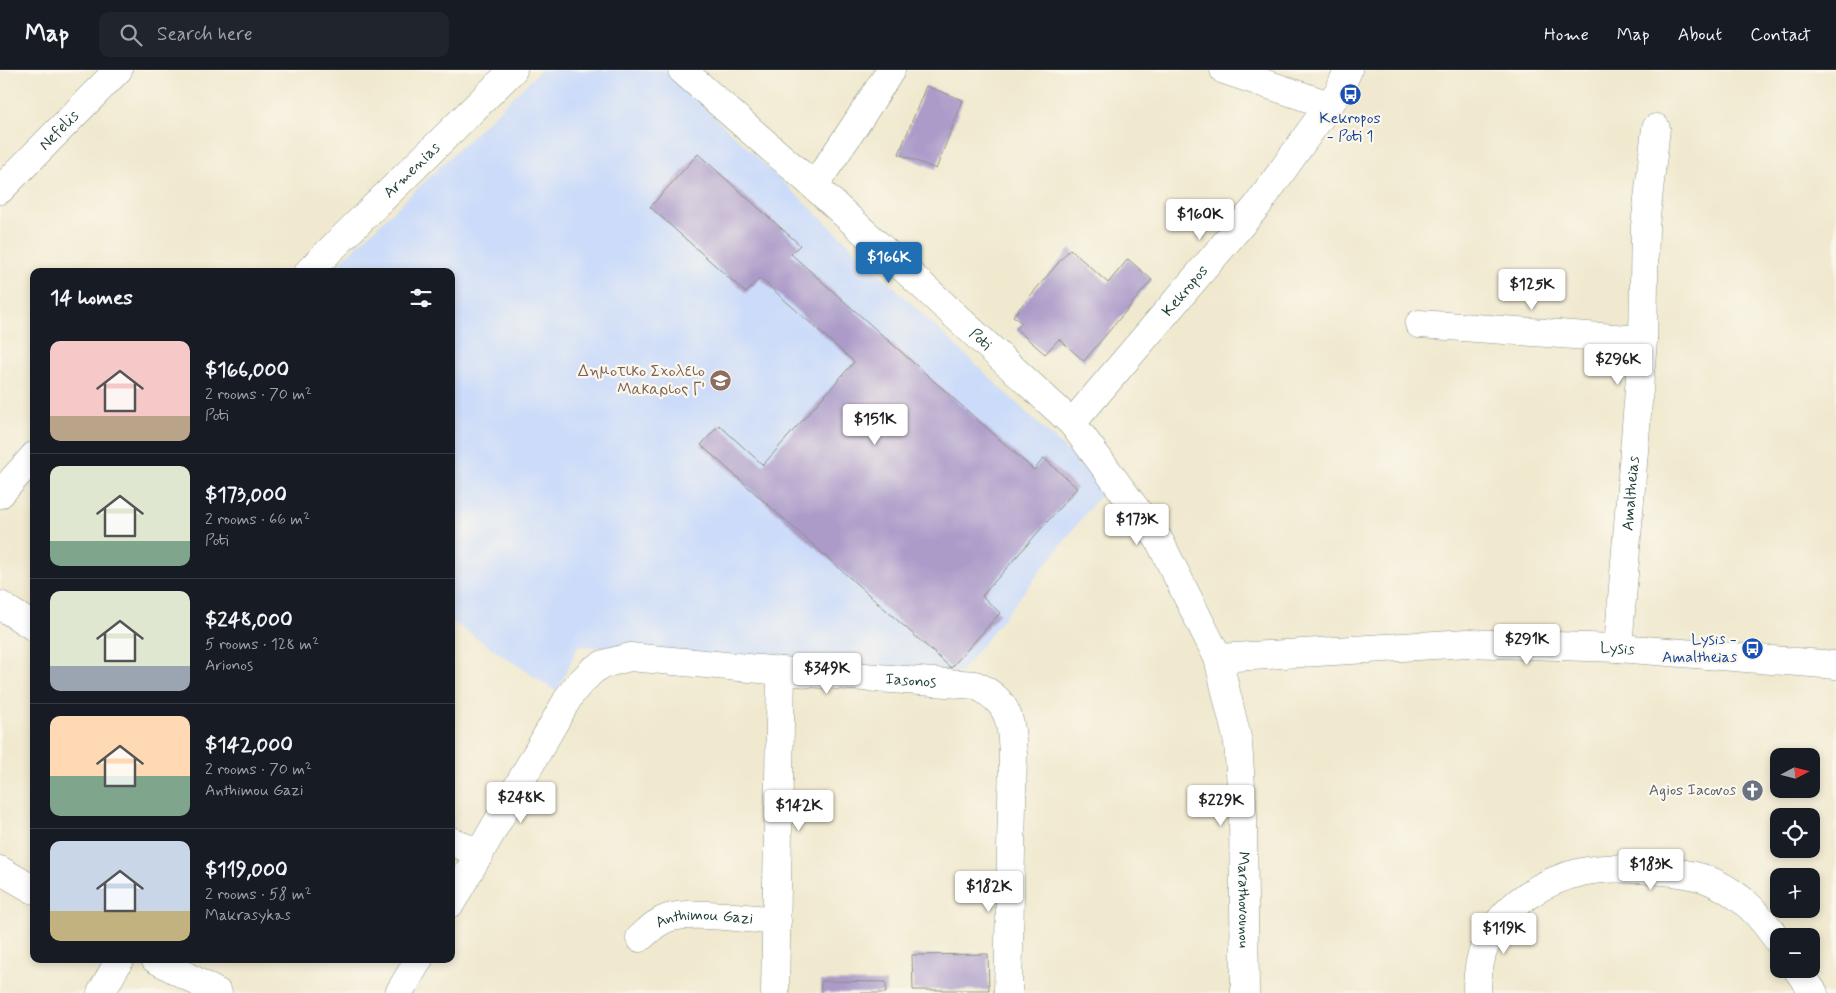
<!DOCTYPE html>
<html lang="en">
<head>
<meta charset="utf-8">
<style>
	body { margin:0; font-family:Mynerve,sans-serif; background:#20242c; color:#f1f3f6; height:100vh; display:flex; flex-direction:column; font-size:19px; white-space:nowrap }
	* { box-sizing:border-box; margin:0 }
	p { font-size:16px; color:#9ea1a6 }
	.icon { flex:none; width:28px; height:28px; fill:none; stroke:currentColor; stroke-width:2; stroke-linecap:round; stroke-linejoin:round }
	.map { position:relative; flex:1; overflow:hidden }
	.details { position:absolute; left:30px; top:198px; width:425px; height:695px; display:flex; flex-direction:column; background:#171b24; border-radius:10px; box-shadow:0 2px 8px #0003 }
	.details>* { flex:none }
	.needle { width:32px; rotate:83deg }
	.tools { position:absolute; left:1770px; top:678px; display:grid; gap:10px }
	.tools a { display:grid; place-items:center; width:50px; height:50px; border-radius:10px; background:#171b24; box-shadow:0 2px 8px #0003; font-size:25px }
	.price { position:absolute; translate:-50% -42px; padding:0 11px; border-radius:5px; background:#fff; color:#222; font-size:16px; line-height:32px; filter:drop-shadow(0 1px 2px #0008) }
	.price::after { content:''; position:absolute; left:50%; top:30px; width:15px; height:11px; margin-left:-8px; background:inherit; clip-path:polygon(0 0,100% 0,50% 100%) }
	.price.active { background:#1f6fb2; color:#fff }
	ul { padding:0; list-style:none }
	li { display:flex; align-items:center; gap:15px; height:125px; padding:0 20px }
	li+li { border-top:1px solid #363941 }
	li span { display:grid; place-items:center; flex:none; width:140px; height:100px; border-radius:10px; color:#555 }
	li>.icon { margin-inline-start:auto }
	span .icon { width:60px; height:60px; fill:#fffc; stroke-width:1 }
	li b { font-size:21px }
	h2 { display:flex; justify-content:space-between; align-items:center; height:60px; padding:0 20px; font-size:21px }
	header { display:flex; align-items:center; gap:30px; box-sizing:border-box; height:70px; padding:0 25px; background:#171b24; border-bottom:1px solid #363941 }
	header strong { font-size:24px }
	nav { display:flex; gap:28px; margin-inline-start:auto; font-size:18px }
	.search { width:350px; height:45px; background:#20242c; display:flex; align-items:center; gap:12px; box-sizing:border-box; padding:0 18px; border-radius:10px; color:#9ea1a6; font-size:19px }
	.map>svg:first-child { display:block }
	.built { fill:#cbdbf9 }
	.building { fill:#ac9bc9 }
	.lines { fill:none; stroke-linecap:round; stroke-linejoin:round }
	.minor-casing { stroke:#889382; stroke-width:29 }
	.minor { stroke:#fff; stroke-width:28 }
	.labels { text-anchor:middle; dominant-baseline:central; stroke-width:4.5; stroke-linejoin:round; paint-order:stroke }
	.transit-label { font-size:16px; fill:#164399; stroke:#fbf7ec }
	.street-label { font-size:16px; fill:#1f3d34; stroke:#fbf7ec }
	.education-label { font-size:16px; fill:#785e54; stroke:#fbf7ec; text-anchor:end }
	.worship-label { font-size:16px; fill:#5b616d; stroke:#fbf7ec; text-anchor:end }
</style>
</head>
<body>
<header>
<strong>Map</strong>
<div class="search"><svg class="icon" aria-label="search" viewBox="0 0 24 24"><circle cx="10" cy="10" r="6"/><path d="M15 15l6 6"/></svg>Search here</div>
<nav><a>Home</a><a>Map</a><a>About</a><a>Contact</a></nav>
</header>
<div class="map">
<svg width="1836" height="923" viewBox="0 0 1836 923">
	<rect width="100%" height="100%" fill="#fbf7ec"/>
	<filter id="ink" filterUnits="userSpaceOnUse"><feTurbulence type="fractalNoise" baseFrequency=".02" numOctaves="2"/><feDisplacementMap in="SourceGraphic" scale="10" xChannelSelector="R" yChannelSelector="G"/><feConvolveMatrix kernelMatrix="1 2 1 2 8 2 1 2 1" color-interpolation-filters="sRGB"/></filter>
	<filter id="wash" filterUnits="userSpaceOnUse"><feTurbulence type="fractalNoise" baseFrequency=".0096" numOctaves="4" result="noise"/><feDisplacementMap in="SourceGraphic" scale="20" xChannelSelector="R" yChannelSelector="G"/><feGaussianBlur stdDeviation="1.12" result="paint"/><feColorMatrix in="noise" values="0 0 0 0 0 0 0 0 0 0 0 0 0 0 0 0 0 1.4 0 .05"/><feComposite in="paint" operator="in"/></filter>
	<g filter="url(#wash)">
		<rect width="100%" height="100%" fill="#f0e9cf"/>
		<path class="built" d="M541,0H665L1106,418L960,603L578,576L557,622L451,551V201H331Z"/>
		<g id="blocks">
			<path class="building" d="M926,16L963,30L936,99L899,84Z
				M698,84L800,175L791,184L1034,400L1044,388L1077,418L982,526L1000,543L951,598L701,375L719,355L763,395L854,292L760,208L746,223L650,137Z
				M1070,179L1108,213L1128,189L1152,210L1084,291L1059,269L1045,284L1016,259L1022,253L1013,246Z
				M988,884L989,920H913L912,885Z
				M821,911L886,912V923H821Z"/>
		</g>
	</g>
	<g filter="url(#ink)">
		<use href="#blocks" fill-opacity="0" stroke="#889382" stroke-width="1"/>
		<g class="lines">
			<defs>
				<g id="minor">
					<path id="s1" d="M682,0L814,116L1072,353L1159,470L1218,588L1238,672L1243,747L1245,923"/>
					<path d="M1224,0L1329,35"/>
					<path d="M814,116L854,57L891,0"/>
					<path id="s2" d="M0,120L118,0"/>
					<path id="s3" d="M309,201L513,0"/>
					<path d="M1419,254L1643,270"/>
					<path id="s4" d="M1072,353L1257,136L1329,35L1339,21L1348,0"/>
					<path d="M0,424L34,386"/>
					<path d="M0,535L34,557"/>
					<path id="s5" d="M1618,578L1643,270L1645,156L1656,58"/>
					<path id="s6" d="M1218,588L1468,573L1618,578L1836,595"/>
					<path d="M451,771L480,784"/>
					<path d="M0,800L34,820"/>
					<path id="s7" d="M451,833L570,625L578,615L593,600L604,594L630,587L781,601L975,615C1010,631 1011,650 1013,685L1008,923"/>
					<path id="s8" d="M640,868C649,860 656,852 668,848C692,840 750,849 777,851"/>
					<path d="M155,889L218,923"/>
					<path d="M1797,899L1814,923"/>
					<path d="M101,923L120,889"/>
					<path d="M399,923L419,889"/>
					<path d="M775,923L781,601"/>
					<path d="M1477,923C1477,905 1479,888 1487,871C1504,835 1544,810 1582,802C1603,797 1628,798 1650,800C1671,802 1693,803 1713,812C1742,825 1761,846 1779,872"/>
				</g>
			</defs>
			<use href="#minor" class="minor-casing"/>
			<use href="#minor" class="minor"/>
		</g>
	</g>
	<defs>
		<symbol id="bus-disc" viewBox="-11 -11 22 22"><circle r="9.5" fill="#1a4fb4" stroke="#fbf7ec"/><path d="M-5-6H5V4H4V6H2V4H-2V6H-4V4H-5ZM-3.5-4V0h7V-4ZM-3.5 1.2v1.5H-2V1.2ZM2 1.2v1.5H3.5V1.2Z" fill="#fff"/></symbol>
		<symbol id="school-disc" viewBox="-11 -11 22 22"><circle r="9.5" fill="#8d6e63" stroke="#fbf7ec"/><path d="M0-5L7-2L0 1L-7-2ZM-4 1L0 2.5L4 1V4Q0 6-4 4Z" fill="#fff"/></symbol>
		<symbol id="church-disc" viewBox="-11 -11 22 22"><circle r="9.5" fill="#6b7280" stroke="#fbf7ec"/><path d="M-1.2-6h2.4v3.5h3.3v2.4h-3.3V6h-2.4V-.1h-3.3v-2.4h3.3Z" fill="#fff"/></symbol>
	</defs>
	<g fill-rule="evenodd">
		<use href="#bus-disc" x="1338" y="12" width="25" height="25"/>
		<use href="#school-disc" x="708" y="298" width="25" height="25"/>
		<use href="#bus-disc" x="1740" y="566" width="25" height="25"/>
		<use href="#church-disc" x="1740" y="708" width="25" height="25"/>
	</g>
	<g class="labels">
		<g class="transit-label">
			<text x="1350" y="48">Kekropos<tspan x="1350" dy="18">- Poti 1</tspan></text>
			<text x="1737" y="569" text-anchor="end">Lysis -<tspan x="1737" dy="18">Amaltheias</tspan></text>
		</g>
		<g class="street-label">
			<text stroke="none"><textPath href="#s2" startOffset="84">Nefelis</textPath></text>
			<text stroke="none"><textPath href="#s3" startOffset="144">Armenias</textPath></text>
			<text stroke="none"><textPath href="#s4" startOffset="174">Kekropos</textPath></text>
			<text stroke="none"><textPath href="#s1" startOffset="402">Poti</textPath></text>
			<text stroke="none"><textPath href="#s5" startOffset="155">Amaltheias</textPath></text>
			<text stroke="none"><textPath href="#s6" startOffset="400">Lysis</textPath></text>
			<text stroke="none"><textPath href="#s7" startOffset="595">Iasonos</textPath></text>
			<text stroke="none"><textPath href="#s1" startOffset="1048">Marathovounou</textPath></text>
			<text stroke="none"><textPath href="#s8" startOffset="71">Anthimou Gazi</textPath></text>
		</g>
		<g class="education-label">
			<text x="705" y="301">Δημοτικο Σχολειο<tspan x="705" dy="18">Μακαριος Γ'</tspan></text>
		</g>
		<g class="worship-label">
			<text x="1736" y="720">Agios Iacovos</text>
		</g>
	</g>
</svg>
<div class="tools">
<a><svg class="needle" viewBox="-14 -14 28 28"><path d="M0-13l5 13h-10z" fill="#e53935"/><path d="M0 13l5-13h-10z" fill="#9ea1a6"/></svg></a>
<a><svg class="icon" aria-label="locate" viewBox="0 0 24 24"><circle cx="12" cy="12" r="6"/><path d="M12 2v4M12 18v4M2 12h4M18 12h4"/></svg></a>
<a>+</a>
<a>−</a>
</div>
<b class="price" style="left:1200px;top:171px">$160K</b>
<b class="price active" style="left:889px;top:214px">$166K</b>
<b class="price" style="left:1532px;top:241px">$125K</b>
<b class="price" style="left:1618px;top:316px">$296K</b>
<b class="price" style="left:875px;top:376px">$151K</b>
<b class="price" style="left:1137px;top:476px">$173K</b>
<b class="price" style="left:1527px;top:596px">$291K</b>
<b class="price" style="left:827px;top:625px">$349K</b>
<b class="price" style="left:521px;top:754px">$248K</b>
<b class="price" style="left:1221px;top:757px">$229K</b>
<b class="price" style="left:799px;top:762px">$142K</b>
<b class="price" style="left:1651px;top:821px">$183K</b>
<b class="price" style="left:989px;top:843px">$182K</b>
<b class="price" style="left:1504px;top:885px">$119K</b>
<section class="details">
<h2>14 homes<svg class="icon" aria-label="filters" viewBox="0 0 24 24"><path d="M4 7h16M4 17h16"/><circle cx="9" cy="7" r="2"/><circle cx="15" cy="17" r="2"/></svg></h2>
<ul>
<li><span style="background:linear-gradient(#f6c9c9 75%,#b9a48a 0)"><svg class="icon" aria-label="home" viewBox="0 0 24 24"><path d="M3 11l9-7 9 7M6 9v11h12V9"/></svg></span><div><b>$166,000</b><p>2 rooms · 70 m²</p><p>Poti</p></div></li>
<li><span style="background:linear-gradient(#dfe7d0 75%,#7fa58c 0)"><svg class="icon" aria-label="home" viewBox="0 0 24 24"><path d="M3 11l9-7 9 7M6 9v11h12V9"/></svg></span><div><b>$173,000</b><p>2 rooms · 66 m²</p><p>Poti</p></div></li>
<li><span style="background:linear-gradient(#dfe7d0 75%,#9aa5b1 0)"><svg class="icon" aria-label="home" viewBox="0 0 24 24"><path d="M3 11l9-7 9 7M6 9v11h12V9"/></svg></span><div><b>$248,000</b><p>5 rooms · 128 m²</p><p>Arionos</p></div></li>
<li><span style="background:linear-gradient(#ffd9b3 60%,#7fa58c 0)"><svg class="icon" aria-label="home" viewBox="0 0 24 24"><path d="M3 11l9-7 9 7M6 9v11h12V9"/></svg></span><div><b>$142,000</b><p>2 rooms · 70 m²</p><p>Anthimou Gazi</p></div></li>
<li><span style="background:linear-gradient(#c9d6e8 70%,#c2b280 0)"><svg class="icon" aria-label="home" viewBox="0 0 24 24"><path d="M3 11l9-7 9 7M6 9v11h12V9"/></svg></span><div><b>$119,000</b><p>2 rooms · 58 m²</p><p>Makrasykas</p></div></li>
</ul>
</section>
</div>
</body>
</html>
